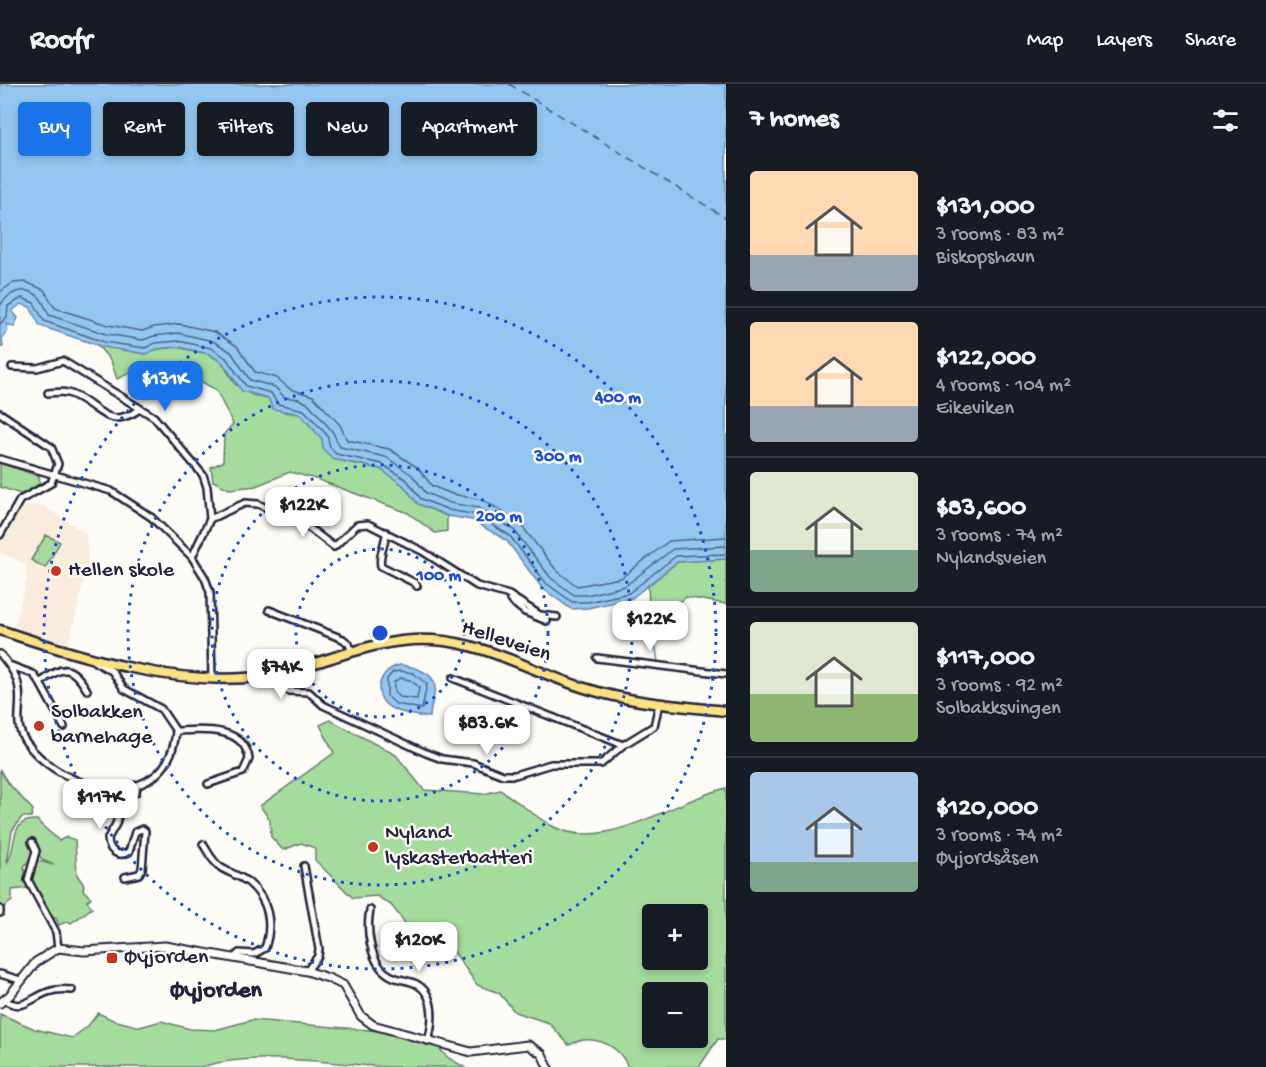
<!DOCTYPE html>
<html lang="en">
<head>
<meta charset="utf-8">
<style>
	body { margin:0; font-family:"Gochi Hand",sans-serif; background:#242831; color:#f1f3f6; height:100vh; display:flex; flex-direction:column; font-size:22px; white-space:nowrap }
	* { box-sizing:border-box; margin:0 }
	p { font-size:20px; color:#9ea1a6 }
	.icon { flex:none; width:33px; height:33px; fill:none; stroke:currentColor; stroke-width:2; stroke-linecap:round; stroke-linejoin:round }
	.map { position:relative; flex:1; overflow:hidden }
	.details { display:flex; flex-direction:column; background:#171b24; width:540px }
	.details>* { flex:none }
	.banner { position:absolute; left:18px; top:18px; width:570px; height:54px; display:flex; gap:12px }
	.buttons { position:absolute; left:642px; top:820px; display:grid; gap:12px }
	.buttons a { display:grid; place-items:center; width:66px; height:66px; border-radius:6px; background:#171b24; box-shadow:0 3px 9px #0003; font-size:30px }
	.price { position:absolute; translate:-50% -51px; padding:0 14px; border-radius:12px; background:#fff; color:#222; font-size:20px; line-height:39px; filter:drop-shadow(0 2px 3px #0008) }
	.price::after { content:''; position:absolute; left:50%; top:36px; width:18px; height:14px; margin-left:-9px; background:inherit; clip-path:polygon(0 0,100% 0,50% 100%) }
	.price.active { background:#1a73e8; color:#fff }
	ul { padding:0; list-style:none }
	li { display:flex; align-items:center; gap:18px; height:150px; padding:0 24px }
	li+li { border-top:2px solid #363941 }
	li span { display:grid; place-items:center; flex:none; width:168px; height:120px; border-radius:6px; color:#555 }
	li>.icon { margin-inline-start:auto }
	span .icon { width:72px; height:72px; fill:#fffc; stroke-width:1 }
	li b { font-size:26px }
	h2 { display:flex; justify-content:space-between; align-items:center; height:72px; padding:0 24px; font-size:26px }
	.pill { padding:0 21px; border-radius:6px; background:#171b24; box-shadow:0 3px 9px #0003; font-size:21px; line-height:54px }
	.pill.active { background:#1a73e8; color:#fff }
	header { display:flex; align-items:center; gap:36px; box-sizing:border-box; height:84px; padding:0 30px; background:#171b24; border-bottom:2px solid #363941 }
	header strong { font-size:28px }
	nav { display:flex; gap:33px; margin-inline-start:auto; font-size:21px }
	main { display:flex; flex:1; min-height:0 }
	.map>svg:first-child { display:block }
	.built { fill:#f9ecdd }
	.green { fill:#a6db9e; stroke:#647e6c; stroke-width:1.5; fill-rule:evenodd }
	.water { fill:#93c6f0; stroke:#6684a8; stroke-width:1.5 }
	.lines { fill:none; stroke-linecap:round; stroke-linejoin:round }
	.shore { stroke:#4f6483; stroke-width:1.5 }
	.stream { stroke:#6684a8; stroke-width:1.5 }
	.ferry { stroke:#4a5b7a; stroke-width:1.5; stroke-dasharray:8 6; stroke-linecap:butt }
	.street-casing { stroke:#22223b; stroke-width:10 }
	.secondary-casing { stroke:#22223b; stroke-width:11 }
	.primary-casing { stroke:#22223b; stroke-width:13 }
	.street { stroke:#fdfcf7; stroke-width:5 }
	.secondary { stroke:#fdfcf7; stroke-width:7 }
	.primary { stroke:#fae181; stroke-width:8 }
	.ring { fill:none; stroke:#1d4ed8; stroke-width:3; stroke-dasharray:3 6 }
	.poi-dot { fill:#c8321e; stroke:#fdfcf7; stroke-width:2 }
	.labels { text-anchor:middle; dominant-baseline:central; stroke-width:5; stroke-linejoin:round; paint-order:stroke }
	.poi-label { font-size:22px; fill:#22223b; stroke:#fdfcf7; text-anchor:start }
	.street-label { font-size:22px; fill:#22223b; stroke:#fdfcf7 }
	.neighbourhood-label { font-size:24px; font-weight:bold; fill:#22223b; stroke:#fdfcf7 }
	.centre { fill:#1d4ed8; stroke:#fdfcf7; stroke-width:3 }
	.ring-label { font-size:18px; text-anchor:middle; font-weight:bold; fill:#1d4ed8; stroke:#fdfcf7; stroke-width:5; stroke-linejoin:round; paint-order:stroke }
</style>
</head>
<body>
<header>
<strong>Roofr</strong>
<nav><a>Map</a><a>Layers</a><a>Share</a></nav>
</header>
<main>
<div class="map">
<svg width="726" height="983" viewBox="0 0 726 983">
	<rect width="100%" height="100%" fill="#fdfcf7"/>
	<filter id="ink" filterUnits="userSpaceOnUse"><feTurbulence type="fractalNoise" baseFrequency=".0167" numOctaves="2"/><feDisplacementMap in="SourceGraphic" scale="12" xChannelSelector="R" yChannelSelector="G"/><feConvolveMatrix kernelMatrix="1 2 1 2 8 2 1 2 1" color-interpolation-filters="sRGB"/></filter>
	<g filter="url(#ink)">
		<path class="built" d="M33,421L44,422L86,450L88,480L68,562L27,552L15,541L27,494L25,480L0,469V459L12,443L17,427Z"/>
		<path class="green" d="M97,261L146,270L157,265L177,263L209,270L222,278L235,300L252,311L268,314L285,328L300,330L322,355L333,375L380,385L403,401L418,420L447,432V447L435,449L408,429L316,395L290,388L256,402L229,405L213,397L211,383L223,378L224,350L233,340L216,306L197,295L130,289L117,295L111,277Z
			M0,379L39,392L40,399L23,411L0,403Z
			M46,451L60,458L45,484L31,476Z
			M726,475V520L686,513L657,537L630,550L625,533L649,519L648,502L677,478Z
			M330,636L396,671L424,706L484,710L500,706C518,717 535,733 554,743C606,769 675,716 726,704V955H718L699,983H628C618,959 591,949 569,961L549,939L515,928L499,909L477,901L444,853L421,859L391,821L377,812L353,814L315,776V764L301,759L283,766L271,753L270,736L260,722L334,669L320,641ZM652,831H698V876H652ZM652,909H698V954H652Z
			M0,686L8,699L33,726L31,733H22L12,747L7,779C18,762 8,734 37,736C44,745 52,749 59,757L66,753L75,756L77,791L84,801L83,806L91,814L87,817L92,824L71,839L68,837L59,841L56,834H52L30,796L33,793L30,788L33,779L38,777L54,781L42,776L31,756L32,771L24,783L28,804L12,806V817L3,824L0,820Z
			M98,929L113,936L140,943L161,937L190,945L215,946L252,936L380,947L438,963L447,973L464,983C439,983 414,983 389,983C328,980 260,966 200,983H0V930L35,945L72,954L88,942Z"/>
		<path class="water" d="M0,0H726V475L677,478L632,514L588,524L571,525L542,504L507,457L472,436L448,432L418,420L403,401L380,385L333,375L323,365L322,355L300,330L273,325L268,314L242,307L222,278L209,270L178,263L157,265L146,270L103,263L40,242L30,223L21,220L12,227L18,234L14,243L6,240L8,246L2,254L3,263H0Z
			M400,581C411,582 435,588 435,603C435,613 430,622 430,633C420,633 402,629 393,625C370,615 378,585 400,581Z"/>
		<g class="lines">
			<path class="shore" d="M0,208L13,199L26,198L44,206L55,224L108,241L142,247L154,243L179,240L215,248L237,262L255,288L277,294L290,305L313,312L340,341L347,356L389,365L418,384L432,402L452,410L483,416L518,437L557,487L577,502L621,494L669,457L726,453
				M0,222C8,208 26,201 39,213C44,218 46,226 49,231L106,250L143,256L154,252L178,249L213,257L231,268L250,296L275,303L284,313L299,315L309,320L332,347L340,363L386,373L412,391L426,409L450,419L479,424L513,445L551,494L574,511H587L625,502L673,465L726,462
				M0,240L7,233L8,222L22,214L34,219L44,237L104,258L145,264L155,259L178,257L211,264L226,274L246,302L271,309L278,320L304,326L327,351L330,363L336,370L382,380L407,396L421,415L449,426L477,431L510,452L546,499L572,518H588L629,509L676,472L726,470
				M400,587L413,589L427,600L422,625L396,620L387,612V595L393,588Z
				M400,594L410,596L419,603L417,615L399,613L394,608V598Z"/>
			<path class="stream" d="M655,559L658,578"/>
			<path class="ferry" d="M509,0L726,134"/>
			<defs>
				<path id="street" d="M12,283L37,284L63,277L154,333L203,391L207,403L210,435L192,473
					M48,309C54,309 62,307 68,309C98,318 104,349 140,325
					M0,329L51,363L58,380L51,399L20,416L0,451
					M0,375L111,407L151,433L192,473L205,494L210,508L212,595
					M210,435L245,419L258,420L308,443L334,463L357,441L368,440L422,467L477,502L509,511L540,531L557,533
					M386,448C386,460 378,471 381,482L415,499L417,502
					M510,516L525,528L547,537
					M269,526L343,555L349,560L351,566
					M0,570C9,580 18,592 19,606C22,626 13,640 26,658C64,711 168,732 176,647
					M597,574L726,590
					M95,578L112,587L124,605L161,625L176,647C201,646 244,641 249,675L243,688L208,700
					M9,581L33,590L40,599C63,580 72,581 87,606
					M275,589L282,602L289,607L309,608L323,621L426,669L442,675L473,679L503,691H515L551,680H601L623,661L654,642L659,620
					M453,594L623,661
					M40,599L64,643
					M32,758L36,767L28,796L56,848L58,864
					M203,760C208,768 212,777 220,783C229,789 241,792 249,799C269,816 273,840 265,864L254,870L239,869L234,874
					M304,782L319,865L318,872L307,887
					M125,793L139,790L142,785L145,747L142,745L135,748L129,768C117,774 108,766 108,754L116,740L122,717L136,708L137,702
					M0,825V829
					M370,826C366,845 370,879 388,890C397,897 409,895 418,901C436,912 433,940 428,957
					M0,890L20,896
					M4,916C24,928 30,914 48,908C56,905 64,905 72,906"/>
				<path id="secondary" d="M0,919L10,911L36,878L58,864L84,867L165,862L307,887L328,894L343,901L361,932L373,941L471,968L528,961L542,970L548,983"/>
				<path id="primary" d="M0,546C80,573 185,606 270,591C326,580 373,553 433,556C488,559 536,590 588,605C632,619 680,622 726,627"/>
			</defs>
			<use href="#street" class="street-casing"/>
			<use href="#secondary" class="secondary-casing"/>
			<use href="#primary" class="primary-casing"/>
			<use href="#street" class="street"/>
			<use href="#secondary" class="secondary"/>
			<use href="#primary" class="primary"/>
		</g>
	</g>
	<g class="ring">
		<circle cx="380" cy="549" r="84"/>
		<circle cx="380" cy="549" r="168"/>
		<circle cx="380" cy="549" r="252"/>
		<circle cx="380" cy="549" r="336"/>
	</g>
	<g class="poi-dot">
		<circle cx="56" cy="487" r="6"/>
		<circle cx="39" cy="642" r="6"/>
		<circle cx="373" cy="763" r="6"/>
		<rect x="106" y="868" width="12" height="12" rx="3"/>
	</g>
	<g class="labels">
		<g class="poi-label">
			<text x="68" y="487">Hellen skole</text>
			<text x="51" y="629">Solbakken<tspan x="51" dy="25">barnehage</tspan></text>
			<text x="385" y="750">Nyland<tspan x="385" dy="25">lyskasterbatteri</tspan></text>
			<text x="124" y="874">Øyjorden</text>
		</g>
		<g class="street-label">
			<text transform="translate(506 558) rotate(18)">Helleveien</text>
		</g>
		<g class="neighbourhood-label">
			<text x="216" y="907">Øyjorden</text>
		</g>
	</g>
	<circle cx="380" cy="549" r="9" class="centre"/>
	<g class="ring-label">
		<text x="618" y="318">400 m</text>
		<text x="558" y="377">300 m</text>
		<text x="499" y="437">200 m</text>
		<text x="439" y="496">100 m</text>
	</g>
</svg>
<div class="buttons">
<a>+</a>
<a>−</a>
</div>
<b class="price active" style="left:165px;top:328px">$131K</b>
<b class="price" style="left:303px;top:454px">$122K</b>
<b class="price" style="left:650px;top:568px">$122K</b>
<b class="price" style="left:281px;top:616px">$74K</b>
<b class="price" style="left:487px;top:672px">$83.6K</b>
<b class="price" style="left:100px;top:746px">$117K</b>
<b class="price" style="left:419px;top:889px">$120K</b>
<div class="banner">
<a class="pill active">Buy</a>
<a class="pill">Rent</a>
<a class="pill">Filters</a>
<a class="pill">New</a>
<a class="pill">Apartment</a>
</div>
</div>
<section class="details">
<h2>7 homes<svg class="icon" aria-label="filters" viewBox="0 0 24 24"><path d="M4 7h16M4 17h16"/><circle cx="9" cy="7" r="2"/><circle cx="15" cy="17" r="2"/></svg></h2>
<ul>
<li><span style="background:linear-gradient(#ffd9b3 70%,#9aa5b1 0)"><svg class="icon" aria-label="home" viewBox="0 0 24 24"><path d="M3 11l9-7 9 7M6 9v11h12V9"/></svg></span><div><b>$131,000</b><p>3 rooms · 83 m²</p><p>Biskopshavn</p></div></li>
<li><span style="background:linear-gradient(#ffd9b3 70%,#9aa5b1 0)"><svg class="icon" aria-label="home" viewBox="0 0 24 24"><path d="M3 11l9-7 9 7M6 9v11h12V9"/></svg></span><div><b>$122,000</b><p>4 rooms · 104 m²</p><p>Eikeviken</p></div></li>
<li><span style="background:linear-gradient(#dfe7d0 65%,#7fa58c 0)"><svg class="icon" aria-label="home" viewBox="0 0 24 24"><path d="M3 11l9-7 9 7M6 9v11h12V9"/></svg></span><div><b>$83,600</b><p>3 rooms · 74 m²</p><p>Nylandsveien</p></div></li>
<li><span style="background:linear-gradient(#dfe7d0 60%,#8fb573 0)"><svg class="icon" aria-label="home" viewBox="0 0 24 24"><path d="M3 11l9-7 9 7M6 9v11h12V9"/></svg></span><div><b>$117,000</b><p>3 rooms · 92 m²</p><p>Solbakksvingen</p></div></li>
<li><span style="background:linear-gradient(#a9c7e8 75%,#7fa58c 0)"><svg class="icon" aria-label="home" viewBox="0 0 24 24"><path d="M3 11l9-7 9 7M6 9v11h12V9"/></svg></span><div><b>$120,000</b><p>3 rooms · 74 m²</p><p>Øyjordsåsen</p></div></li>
</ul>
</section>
</main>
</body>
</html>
